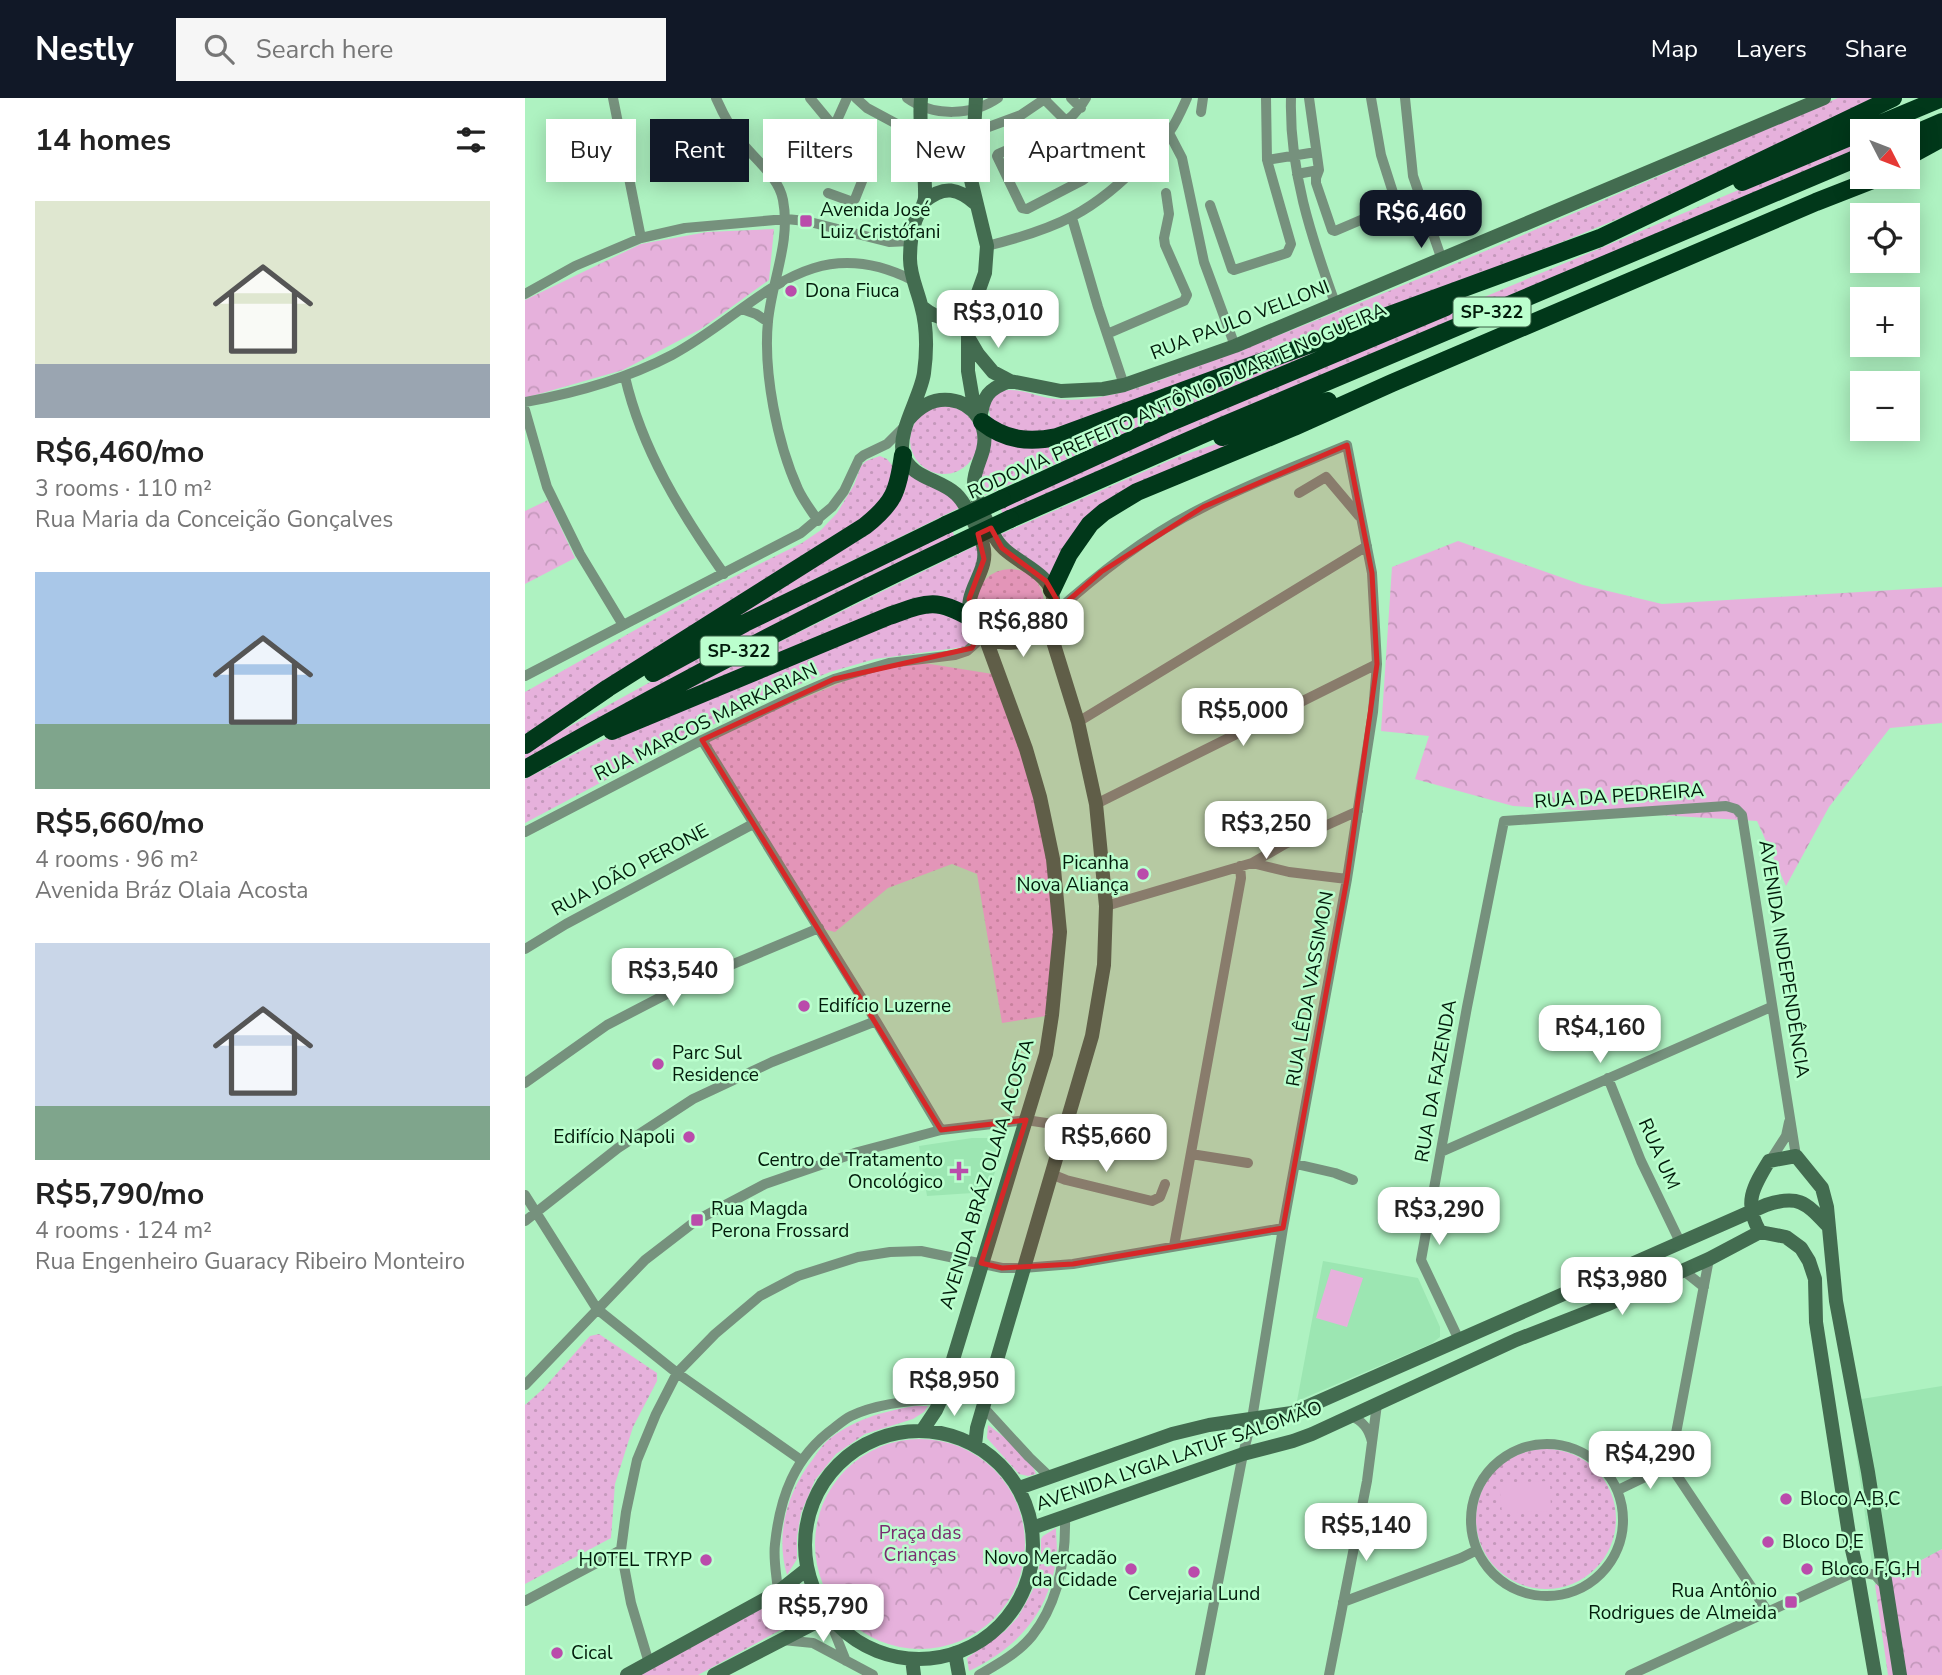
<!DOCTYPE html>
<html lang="en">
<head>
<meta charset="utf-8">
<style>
	body { margin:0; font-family:"Nunito Sans",sans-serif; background:#f6f6f6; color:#222; height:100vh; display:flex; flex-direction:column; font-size:26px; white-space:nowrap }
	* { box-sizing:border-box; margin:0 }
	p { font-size:23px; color:#767676 }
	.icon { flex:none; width:38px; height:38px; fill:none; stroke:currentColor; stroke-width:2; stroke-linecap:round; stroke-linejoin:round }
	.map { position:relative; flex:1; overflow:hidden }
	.details { display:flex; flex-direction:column; background:#fff; width:525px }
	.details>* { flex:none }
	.guide { position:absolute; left:21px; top:21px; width:665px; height:63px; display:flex; gap:14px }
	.needle { width:46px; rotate:132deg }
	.fabs { position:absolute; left:1325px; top:21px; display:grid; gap:14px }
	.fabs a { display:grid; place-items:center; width:70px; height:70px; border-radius:0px; background:#fff; box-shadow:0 4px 18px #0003; font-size:35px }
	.price { position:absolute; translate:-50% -60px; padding:0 16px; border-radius:14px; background:#fff; color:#222; font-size:23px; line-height:46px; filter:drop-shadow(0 2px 4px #0008) }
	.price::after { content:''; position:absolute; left:50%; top:42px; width:21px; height:16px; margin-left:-10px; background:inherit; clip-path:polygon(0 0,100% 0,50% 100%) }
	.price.selected { background:#111827; color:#fff }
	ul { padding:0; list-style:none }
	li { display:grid; align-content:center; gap:14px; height:371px; padding:0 35px }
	li span { display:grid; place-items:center; height:217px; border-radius:0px; color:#555 }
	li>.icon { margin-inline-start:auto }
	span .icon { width:126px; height:126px; fill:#fffc; stroke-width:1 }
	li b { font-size:30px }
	h2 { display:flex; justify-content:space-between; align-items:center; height:84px; padding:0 35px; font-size:30px }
	.pill { padding:0 24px; border-radius:0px; background:#fff; box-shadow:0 4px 18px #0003; font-size:24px; line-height:63px }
	.pill.selected { background:#111827; color:#fff }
	header { display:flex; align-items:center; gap:42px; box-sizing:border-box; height:98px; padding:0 35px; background:#111827; color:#fff }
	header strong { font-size:33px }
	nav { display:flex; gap:38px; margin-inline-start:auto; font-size:24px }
	.search { width:490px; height:63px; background:#f6f6f6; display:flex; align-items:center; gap:18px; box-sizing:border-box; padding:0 24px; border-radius:0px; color:#767676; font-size:26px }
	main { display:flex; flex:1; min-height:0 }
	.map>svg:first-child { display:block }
	.built { fill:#9ce6b2 }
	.grass { fill:url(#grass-dots) }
	.forest { fill:url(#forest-crowns) }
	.pitch { fill:#e6b1dc }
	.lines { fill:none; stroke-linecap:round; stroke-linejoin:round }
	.street { stroke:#76917d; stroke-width:10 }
	.secondary { stroke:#436c50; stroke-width:14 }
	.highway { stroke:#01381a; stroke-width:18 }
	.highway-bridge { stroke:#01381a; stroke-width:18 }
	.marked { fill:#d62828; fill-opacity:0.2; stroke:#d62828; stroke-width:5; stroke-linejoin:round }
	.poi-dot { fill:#ba4cab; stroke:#bbffce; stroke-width:2.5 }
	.labels { text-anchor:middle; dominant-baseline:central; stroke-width:5; stroke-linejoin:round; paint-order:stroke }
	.shield { fill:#bbffce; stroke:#3a6046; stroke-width:2 }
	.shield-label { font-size:18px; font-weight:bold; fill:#021c0b }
	.poi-label { font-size:19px; fill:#021c0b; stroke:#bbffce; text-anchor:start }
	.street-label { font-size:19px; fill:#021c0b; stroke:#bbffce }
	.park-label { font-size:19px; fill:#792b6f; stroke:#bbffce }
</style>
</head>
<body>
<header>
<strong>Nestly</strong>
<div class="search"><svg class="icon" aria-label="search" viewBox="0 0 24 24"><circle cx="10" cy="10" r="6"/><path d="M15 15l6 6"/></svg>Search here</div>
<nav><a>Map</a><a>Layers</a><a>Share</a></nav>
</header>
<main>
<section class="details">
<h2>14 homes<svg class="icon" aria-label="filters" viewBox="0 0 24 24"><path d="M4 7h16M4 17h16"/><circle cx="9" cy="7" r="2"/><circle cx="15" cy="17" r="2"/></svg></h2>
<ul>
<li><span style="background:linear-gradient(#dfe7d0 75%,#9aa5b1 0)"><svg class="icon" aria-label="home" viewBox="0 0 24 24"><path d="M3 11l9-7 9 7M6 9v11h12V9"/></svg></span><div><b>R$6,460/mo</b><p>3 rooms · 110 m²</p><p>Rua Maria da Conceição Gonçalves</p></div></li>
<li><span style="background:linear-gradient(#a9c7e8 70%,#7fa58c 0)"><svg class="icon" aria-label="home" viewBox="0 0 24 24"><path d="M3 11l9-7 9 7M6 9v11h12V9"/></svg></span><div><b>R$5,660/mo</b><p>4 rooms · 96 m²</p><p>Avenida Bráz Olaia Acosta</p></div></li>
<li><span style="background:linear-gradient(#c9d6e8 75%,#7fa58c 0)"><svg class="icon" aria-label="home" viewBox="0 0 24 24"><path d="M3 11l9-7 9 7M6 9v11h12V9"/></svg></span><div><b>R$5,790/mo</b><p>4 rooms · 124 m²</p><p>Rua Engenheiro Guaracy Ribeiro Monteiro</p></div></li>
</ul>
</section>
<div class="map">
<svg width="1417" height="1577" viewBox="0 0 1417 1577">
	<defs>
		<pattern id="grass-dots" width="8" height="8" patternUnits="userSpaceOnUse" patternTransform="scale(1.75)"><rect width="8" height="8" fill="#e6b1dc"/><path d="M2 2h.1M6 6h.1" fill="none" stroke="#c498bb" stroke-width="1.8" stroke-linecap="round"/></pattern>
		<pattern id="forest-crowns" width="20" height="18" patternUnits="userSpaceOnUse" patternTransform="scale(1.75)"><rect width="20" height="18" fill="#e6b1dc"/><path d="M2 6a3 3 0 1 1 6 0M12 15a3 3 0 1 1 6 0" fill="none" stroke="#c498bb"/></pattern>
	</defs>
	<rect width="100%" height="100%" fill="#aef2c1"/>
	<path class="built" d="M447,1040H465L473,1044L478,1051L463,1094L402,1098L394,1048Z
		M798,1163L893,1180L915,1229V1239L906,1246L772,1303Z
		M1417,1288V1451L1350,1487L1324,1303Z"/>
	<path class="grass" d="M1313,0H1352L1100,118L913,195L534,333L495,337L466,322L463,307C469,299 472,293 483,292C496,291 511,298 524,300C562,306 598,295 633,283C863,199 1088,98 1313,0Z
		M1337,40V53L479,419L475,409L527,384L836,251Z
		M832,236L528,367L456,399L455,376L464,338L497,348Z
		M806,308L593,397L527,484L482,445L476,436L655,358Z
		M385 342a34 34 0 1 1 68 0a34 34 0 1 1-68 0Z
		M355,358L362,361L371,372L352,411L0,636V594L174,496L277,445L296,432L312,415L329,387L336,368L341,363Z
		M382,371L419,393L436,409L165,543L364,417L372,407L380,393L377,392Z
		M426,431L430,439L0,662V653L178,555Z
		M452,447L455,454L441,512L421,503L151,597L254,544Z
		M451 505a34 34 0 1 1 68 0a34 34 0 1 1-68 0Z
		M398,511L440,523L448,536V542L439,549L350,561L305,574L253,595L152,644L0,725V681C128,613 264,564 398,511Z
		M364,565L405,566L474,577L501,651L535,834L527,917L477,925L452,776L427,766L363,790L310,834L294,830L177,642Z
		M74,1236L132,1275V1283L108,1329L90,1386L86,1440L0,1486V1307L18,1291L65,1238Z
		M390,1308H403L399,1314L388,1321L340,1336L311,1356L290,1382L276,1415L272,1439V1461L262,1477C250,1436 262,1394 288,1361C292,1355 296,1349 301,1344C326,1322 359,1313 390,1308Z
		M463,1327C478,1338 505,1357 511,1376L503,1378L494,1376L462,1340Z
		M951 1421a70 70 0 1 1 140 0a70 70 0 1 1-140 0Z
		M531,1430C531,1440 533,1452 531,1463C522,1517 493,1549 444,1573L442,1560L480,1533L493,1519L510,1488L516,1460V1441L518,1438Z
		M278,1488L290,1513L173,1577H115Z"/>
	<path class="forest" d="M249,131L244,182L176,231L98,272L0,300V202L116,146L182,134Z
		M23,402L50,460L0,486V413Z
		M933,443L1058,487L1137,506L1417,489V625L1365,630L1304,709L1261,788L1232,723L988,708L890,681L904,638L856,633L867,469Z
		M290 1446a105 105 0 1 1 210 0a105 105 0 1 1-210 0Z
		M1417,1451V1577H1363L1350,1487Z"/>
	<path class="pitch" d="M806,1171L838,1180L822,1229L791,1220Z
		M1025,1383L1026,1413L977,1415L974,1385Z"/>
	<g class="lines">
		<path class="street" d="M88,0L116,140
			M191,0C198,16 207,33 218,46C232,63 254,80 258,102C266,144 247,182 243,223C238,273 252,345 273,391C278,402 286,412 293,423
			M285,0L309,29
			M331,0L342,10L396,39
			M382,0C408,19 447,18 473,0
			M546,0L556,10
			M561,0C544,32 505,42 473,56L472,58L497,110L502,111L558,82L600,51
			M741,0L742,62
			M766,0C764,72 786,138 810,205
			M784,0L794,72L791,80V85L807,132L810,133L871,107V104L856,57L846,0
			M880,0L888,78L917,162
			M519,1L542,24
			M676,14L678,0
			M450,34L496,17L521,0
			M644,35L657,60L679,164L710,248
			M772,76L794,72
			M303,95L325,103L330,101L347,58L345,52L309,29L322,0
			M685,107L707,171L709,172L762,155L766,146L742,62L791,54
			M547,120L573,209L599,287
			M462,148C531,131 570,114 619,61C628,52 638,43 645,33C652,23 657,11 662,0
			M0,196L50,168L116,140L160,130L261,121L281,123L364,144L385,143
			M217,211L231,216L243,224
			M582,236L659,203L662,197L640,147L639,140L644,116L641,95
			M100,279C117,352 156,415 199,476
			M0,304C51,295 101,281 147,257C231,212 282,129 387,182
			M0,312L22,389L55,456L98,527
			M774,395L801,379L834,418
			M526,518C573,476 622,437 679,409C725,385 774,367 822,347L847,475L852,566L848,614L822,781L758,1130L727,1321L718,1356L675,1577
			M0,578L276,435L307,409L319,393L334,361L339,357L362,346L378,330
			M553,624L842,448
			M177,642L351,923L416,1032
			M571,706L852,566
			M0,734L177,642L267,599L309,581L364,565L430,557L442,553L451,545L455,534
			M727,765L764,774L822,781
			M581,808L727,765L760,746L833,713
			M0,851L41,826L228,726
			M1083,980L1116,1063L1155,1144
			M0,985L82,927L163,885L294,830
			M916,1054L1246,909
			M666,1056L723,1065
			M1245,1063L1261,1038L1264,1024
			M771,1066L810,1075L828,1082
			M526,1076L541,1082L627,1103L635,1099L640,1086
			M0,1097L72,1211L152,1275L276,1362
			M0,1123L93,1050L168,1001L247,964L351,923
			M649,1148L716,780L715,768
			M1184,1161L1145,1367L1243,1514
			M1159,1173L1179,1189
			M934,1242L896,1162L942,909L979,723L1201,708L1211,711L1217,717L1271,1058
			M0,1287L120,1162L172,1122L240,1086L333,1054L416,1032L501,1022L541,1028
			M458,1309L504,1359L525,1379
			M826,1318C838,1323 844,1331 847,1344
			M946 1422a76 76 0 1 1 152 0a76 76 0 1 1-152 0Z
			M1093,1392L1145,1367
			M253,1494C252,1479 248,1462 250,1446C255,1399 269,1359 309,1330C314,1326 320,1321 326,1318C353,1305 386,1302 416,1301
			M0,1503L96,1452
			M818,1504L936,1460L952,1452
			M303,1518L321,1563
			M258,1542L288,1545L348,1577
			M124,1565L106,1505L96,1452L101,1414L112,1362L131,1316L152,1275L190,1236L235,1198L273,1178L333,1159L365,1154L396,1153L477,1170H498L548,1166L758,1130
			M454,1577C473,1566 493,1555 507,1538C534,1504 541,1459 540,1418
			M804,1577L842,1383L852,1306
			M1105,1577L1332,1473L1350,1477L1360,1488"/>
		<path class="secondary" d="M400,103C419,87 433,90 451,106
			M397,209C417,225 431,225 448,205
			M443,239L453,256L468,274L485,283L536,293L578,291L599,287L710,248L1299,0
			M450,314L443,273V239L450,203L460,175L462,148L446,82L451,0
			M384,321C395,308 408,300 425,302C450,305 464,329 458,352C455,364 448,375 449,388C450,398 465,432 471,441C484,464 526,472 528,500C529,518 518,534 501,542C489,547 477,545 465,541C457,538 451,531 447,523C435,493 466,475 458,447C454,434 441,405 431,396C415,381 385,380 378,356C372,334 396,298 399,275C402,253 402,228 396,207C392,191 385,177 385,161C385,149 386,136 390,124C392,116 399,109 400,100C401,67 393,33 396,0
			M455,322C458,298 463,291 485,283
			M1235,1134C1218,1105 1228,1089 1244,1063L1271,1058L1297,1090L1302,1109L1311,1203L1343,1374L1375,1577
			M1235,1134L1261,1139L1276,1150L1284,1163L1290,1181L1291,1224L1325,1443L1332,1473L1350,1577
			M397,1333L411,1312L416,1301L521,956L527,917L535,834L528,761L515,699L501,651L460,539
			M280 1447a114 114 0 1 1 228 0a114 114 0 1 1-228 0Z
			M450,1347L452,1330L567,938L579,867L581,808L571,706L553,624L522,524
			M494,1390L647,1336L684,1327L767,1315L777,1311L1241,1107C1274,1096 1281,1105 1303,1128
			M507,1430L718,1356L768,1343L787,1336L991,1242L1081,1207L1184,1161L1235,1134
			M430,1555L434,1577
			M387,1561L389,1577
			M102,1577L253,1494L282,1471
			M189,1577L303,1518"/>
		<path class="highway" d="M1338,33L1417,0
			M1382,39L1417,24
			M1382,59L1417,40
			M1217,84L1337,34
			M457,324C480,342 503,345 532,339L1075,140L1368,0
			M697,339L803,303
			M477,401L639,327L921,209
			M485,421L697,328L1337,58
			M527,492L544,456L565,426L579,414L612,394L769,329L867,285L1291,104L1355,79
			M128,575L220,525L421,427
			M87,633L364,518C401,505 410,499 446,520
			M0,647L83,590L340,428C369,405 373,393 378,357
			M0,671C141,591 284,516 430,447"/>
		<path class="highway-bridge" d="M421,427L477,401
			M430,447L485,421"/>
	</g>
	<path class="marked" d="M822,347L847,475L852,566L822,781L758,1130L548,1166L477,1170L456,1165L501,1022L416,1032L177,642L309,581L447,550L455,534L444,501L459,461L453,436L466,430L477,450L521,483L536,509L576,474L678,409Z"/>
	<g class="poi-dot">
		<rect x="274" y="116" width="14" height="14" rx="3.5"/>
		<circle cx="266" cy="193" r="7"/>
		<circle cx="618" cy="776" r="7"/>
		<circle cx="279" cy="908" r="7"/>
		<circle cx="133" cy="966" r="7"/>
		<circle cx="164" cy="1039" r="7"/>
		<path d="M430.5 1062.5h7v7h7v7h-7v7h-7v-7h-7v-7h7z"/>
		<rect x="165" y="1115" width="14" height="14" rx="3.5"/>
		<circle cx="1261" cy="1401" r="7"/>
		<circle cx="1243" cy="1444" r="7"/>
		<circle cx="181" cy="1462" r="7"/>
		<circle cx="606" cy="1471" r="7"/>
		<circle cx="1282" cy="1471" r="7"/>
		<circle cx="669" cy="1474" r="7"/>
		<rect x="1259" y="1497" width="14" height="14" rx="3.5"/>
		<circle cx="32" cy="1555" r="7"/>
	</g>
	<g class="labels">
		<g class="shield">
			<rect x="928.5" y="199.5" width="77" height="29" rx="5"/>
			<rect x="175.5" y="538.5" width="77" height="29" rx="5"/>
		</g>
		<g class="shield-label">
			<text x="967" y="214">SP-322</text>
			<text x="214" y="553">SP-322</text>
		</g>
		<g class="poi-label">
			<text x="295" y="112">Avenida José<tspan x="295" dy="22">Luiz Cristófani</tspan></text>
			<text x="280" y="193">Dona Fiuca</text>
			<text x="604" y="765" text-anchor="end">Picanha<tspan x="604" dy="22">Nova Aliança</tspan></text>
			<text x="293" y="908">Edifício Luzerne</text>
			<text x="147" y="955">Parc Sul<tspan x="147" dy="22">Residence</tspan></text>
			<text x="150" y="1039" text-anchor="end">Edifício Napoli</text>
			<text x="418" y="1062" text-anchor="end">Centro de Tratamento<tspan x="418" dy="22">Oncológico</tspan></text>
			<text x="186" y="1111">Rua Magda<tspan x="186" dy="22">Perona Frossard</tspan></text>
			<text x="1275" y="1401">Bloco A,B,C</text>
			<text x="1257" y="1444">Bloco D,E</text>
			<text x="592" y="1460" text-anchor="end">Novo Mercadão<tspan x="592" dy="22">da Cidade</tspan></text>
			<text x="167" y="1462" text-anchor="end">HOTEL TRYP</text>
			<text x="1296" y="1471">Bloco F,G,H</text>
			<text x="1252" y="1493" text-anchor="end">Rua Antônio<tspan x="1252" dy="22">Rodrigues de Almeida</tspan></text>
			<text x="669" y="1496" text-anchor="middle">Cervejaria Lund</text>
			<text x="46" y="1555">Cical</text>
		</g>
		<g class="street-label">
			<text transform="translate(715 222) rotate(-21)">RUA PAULO VELLONI</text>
			<text transform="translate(652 303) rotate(-24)">RODOVIA PREFEITO ANTÔNIO DUARTE NOGUEIRA</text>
			<text transform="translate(181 624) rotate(-26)">RUA MARCOS MARKARIAN</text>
			<text transform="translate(1094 698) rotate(-4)">RUA DA PEDREIRA</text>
			<text transform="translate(105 772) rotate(-28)">RUA JOÃO PERONE</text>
			<text transform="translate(1259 861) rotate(81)">AVENIDA INDEPENDÊNCIA</text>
			<text transform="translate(785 891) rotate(-80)">RUA LÊDA VASSIMON</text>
			<text transform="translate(911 983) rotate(-80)">RUA DA FAZENDA</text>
			<text transform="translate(1134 1056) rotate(66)">RUA UM</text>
			<text transform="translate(462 1076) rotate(-73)">AVENIDA BRÁZ OLAIA ACOSTA</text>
			<text transform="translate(654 1358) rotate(-19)">AVENIDA LYGIA LATUF SALOMÃO</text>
		</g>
		<g class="park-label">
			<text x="395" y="1435">Praça das<tspan x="395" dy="22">Crianças</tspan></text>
		</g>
	</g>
</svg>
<div class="fabs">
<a><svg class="needle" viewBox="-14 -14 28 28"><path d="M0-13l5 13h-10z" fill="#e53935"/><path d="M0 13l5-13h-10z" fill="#767676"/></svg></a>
<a><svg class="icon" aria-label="locate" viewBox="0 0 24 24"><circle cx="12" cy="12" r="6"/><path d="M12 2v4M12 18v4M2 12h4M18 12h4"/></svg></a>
<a>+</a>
<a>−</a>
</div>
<b class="price selected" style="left:896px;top:152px">R$6,460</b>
<b class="price" style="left:473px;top:252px">R$3,010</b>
<b class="price" style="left:498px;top:561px">R$6,880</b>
<b class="price" style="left:718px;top:650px">R$5,000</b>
<b class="price" style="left:741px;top:763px">R$3,250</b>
<b class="price" style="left:148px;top:910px">R$3,540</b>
<b class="price" style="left:1075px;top:967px">R$4,160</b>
<b class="price" style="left:581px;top:1076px">R$5,660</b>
<b class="price" style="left:914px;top:1149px">R$3,290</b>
<b class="price" style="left:1097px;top:1219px">R$3,980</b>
<b class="price" style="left:429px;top:1320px">R$8,950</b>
<b class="price" style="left:1125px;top:1393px">R$4,290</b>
<b class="price" style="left:841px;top:1465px">R$5,140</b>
<b class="price" style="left:298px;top:1546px">R$5,790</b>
<div class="guide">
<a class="pill">Buy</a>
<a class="pill selected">Rent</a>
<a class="pill">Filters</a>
<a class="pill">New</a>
<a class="pill">Apartment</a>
</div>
</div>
</main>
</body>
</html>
